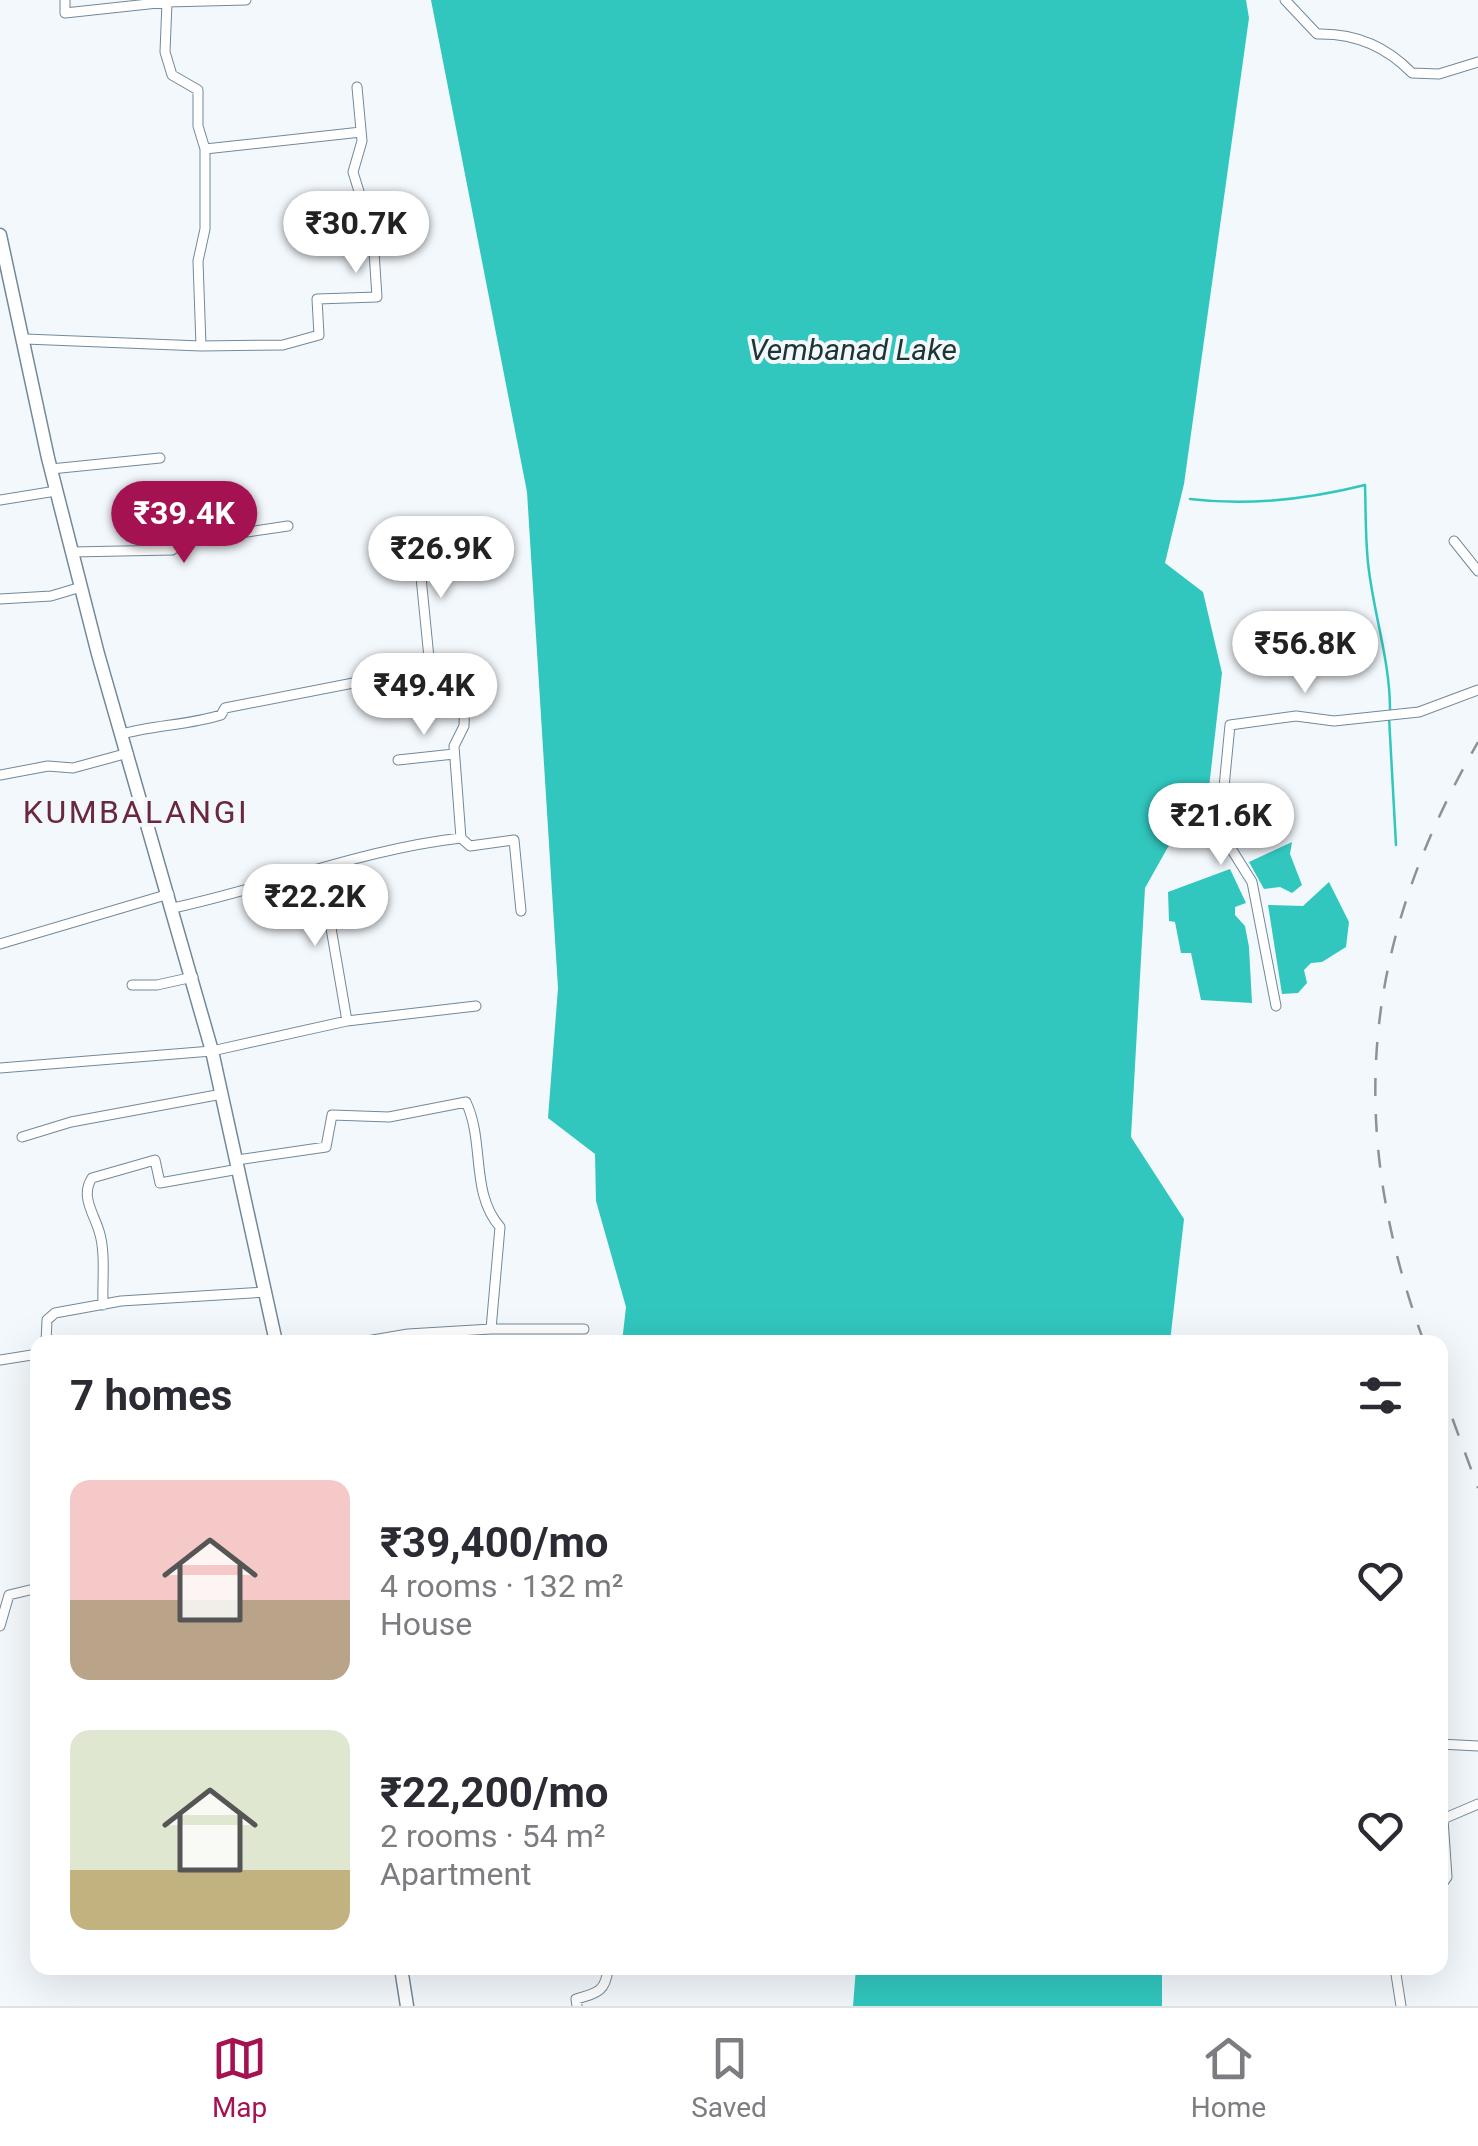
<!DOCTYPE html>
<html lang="en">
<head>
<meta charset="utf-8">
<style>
	body { margin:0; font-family:Roboto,sans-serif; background:#f2f2f3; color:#2b2b33; height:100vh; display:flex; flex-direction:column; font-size:38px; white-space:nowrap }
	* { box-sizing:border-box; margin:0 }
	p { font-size:32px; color:#7c7c81 }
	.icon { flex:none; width:55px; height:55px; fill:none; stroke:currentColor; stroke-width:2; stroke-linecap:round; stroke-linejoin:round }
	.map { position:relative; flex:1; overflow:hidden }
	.details { position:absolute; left:30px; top:1335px; width:1418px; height:640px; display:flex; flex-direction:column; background:#fff; border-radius:20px; box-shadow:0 10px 40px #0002 }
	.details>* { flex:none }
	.price { position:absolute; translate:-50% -85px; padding:0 22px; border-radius:35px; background:#fff; color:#222; font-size:32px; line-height:65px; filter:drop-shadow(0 2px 5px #0008) }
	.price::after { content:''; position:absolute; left:50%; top:60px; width:30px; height:22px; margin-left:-15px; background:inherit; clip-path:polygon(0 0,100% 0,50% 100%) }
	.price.selected { background:#a41251; color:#fff }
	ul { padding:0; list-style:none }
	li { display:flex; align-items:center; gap:30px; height:250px; padding:0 40px }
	li span { display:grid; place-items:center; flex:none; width:280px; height:200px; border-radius:20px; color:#555 }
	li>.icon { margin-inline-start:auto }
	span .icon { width:120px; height:120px; fill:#fffc; stroke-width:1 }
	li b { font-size:42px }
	h2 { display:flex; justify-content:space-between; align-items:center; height:120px; padding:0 40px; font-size:42px }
	.tabs { display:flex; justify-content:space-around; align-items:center; height:140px; border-top:2px solid #e1e1e2; background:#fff; font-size:28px; color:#7c7c81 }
	.tabs a { display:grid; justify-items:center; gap:5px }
	.tabs .selected { color:#a41251 }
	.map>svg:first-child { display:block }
	.water { fill:#31c7bf }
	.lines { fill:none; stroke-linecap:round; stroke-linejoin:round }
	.stream { stroke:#31c7bf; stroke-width:2.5 }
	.street-casing { stroke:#71899b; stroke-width:11 }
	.secondary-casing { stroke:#71899b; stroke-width:15 }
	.street { stroke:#fff; stroke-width:9 }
	.secondary { stroke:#fff; stroke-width:12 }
	.rail { stroke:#8b9398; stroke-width:2.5; stroke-dasharray:18 18; stroke-linecap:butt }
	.labels { text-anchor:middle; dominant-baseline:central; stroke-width:8; stroke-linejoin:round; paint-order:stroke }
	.water-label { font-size:30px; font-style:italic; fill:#1d3534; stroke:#f3f8fc }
	.quarter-label { font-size:32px; letter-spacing:2.5px; fill:#6b273d; stroke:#f3f8fc }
</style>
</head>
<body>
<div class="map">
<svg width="1478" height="2006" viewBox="0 0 1478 2006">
	<rect width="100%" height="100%" fill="#f3f8fc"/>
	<path class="water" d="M431,0H1246L1249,18L1184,484L1165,563L1203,592L1222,673L1206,814L1168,847L1145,888L1131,1137L1184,1219L1170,1342H622L626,1307L596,1201L595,1154L548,1118L558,988L527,492Z
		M1292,842L1290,854L1302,885L1292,893L1280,887L1264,889L1249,862Z
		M1230,869L1246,903L1235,907V915L1245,926L1249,947L1252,1003L1201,1000L1191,953H1181L1175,922L1169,921L1168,892Z
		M1329,882L1349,922L1346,947L1322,962L1311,963L1304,970L1307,983L1298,993L1282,994L1268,905L1303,906Z
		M856,1968H1162V2006H853Z"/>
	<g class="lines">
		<path class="stream" d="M1190,499C1247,506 1309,499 1365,485C1366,513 1365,543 1369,571C1375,618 1390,663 1390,709
			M1389,717L1396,845"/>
		<defs>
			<path id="street" d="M1285,0L1317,34C1354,33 1386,46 1412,73L1439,74L1478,62
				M167,2L246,0
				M205,149L361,132
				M25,339L201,346L198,261L205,229V149L198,126V90L172,75L165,52L167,2L65,13V0
				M201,346L283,345L319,335L317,299L377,297L373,237L353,172L362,141L357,87
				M51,469L160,458
				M0,500L56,491
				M1454,541L1478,571
				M72,552L172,550L186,541L288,526
				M0,599L51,596L81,587
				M430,668L420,567L412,539L451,532
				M122,734C155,725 189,725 221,715L225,708L430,668L439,694L465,692L464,726L454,746L461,838C363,849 271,887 173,908
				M398,760L454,754
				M0,775L48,766L73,768L128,753
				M461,838L470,846L514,840L521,911
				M321,870L347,1021
				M0,944L169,894
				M132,985H157L193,977
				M1276,1006L1252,882L1232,850L1221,818L1230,725L1296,716L1334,721L1419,712L1478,690
				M0,1068L212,1051L347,1021L476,1006
				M22,1137L71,1122L222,1094
				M237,1160L326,1147L332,1115L389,1117L466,1102C485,1142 470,1193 500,1227L491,1329L408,1334L361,1342
				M103,1305C102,1283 106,1252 99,1231C94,1214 80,1196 92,1178L155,1160L160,1183L239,1169
				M491,1329H584
				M46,1342L47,1320L55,1313L121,1301L266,1292
				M0,1360L38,1354
				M0,1626L9,1595L38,1588
				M1440,1744L1478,1746
				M1440,1887L1447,1877L1443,1819L1478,1804
				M124,1968H201
				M1395,1968L1401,2006
				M577,2006L576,1999C598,1993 606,1991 608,1968"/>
			<path id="secondary" d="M0,235L48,458L98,654L212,1051L276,1342
				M401,1968L407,2006"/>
		</defs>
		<use href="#street" class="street-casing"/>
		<use href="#secondary" class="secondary-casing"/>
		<use href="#street" class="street"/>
		<use href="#secondary" class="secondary"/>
		<path class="rail" d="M1424,1342C1344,1124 1363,942 1478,742
			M1440,1385L1478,1488"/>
	</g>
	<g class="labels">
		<g class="water-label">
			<text x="853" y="349">Vembanad Lake</text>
		</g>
		<g class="quarter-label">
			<text x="136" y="812">KUMBALANGI</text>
		</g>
	</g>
</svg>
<b class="price" style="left:356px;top:276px">₹30.7K</b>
<b class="price selected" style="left:184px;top:566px">₹39.4K</b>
<b class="price" style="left:441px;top:601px">₹26.9K</b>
<b class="price" style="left:1305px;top:696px">₹56.8K</b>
<b class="price" style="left:424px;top:738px">₹49.4K</b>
<b class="price" style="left:1221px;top:868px">₹21.6K</b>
<b class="price" style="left:315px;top:949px">₹22.2K</b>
<section class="details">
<h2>7 homes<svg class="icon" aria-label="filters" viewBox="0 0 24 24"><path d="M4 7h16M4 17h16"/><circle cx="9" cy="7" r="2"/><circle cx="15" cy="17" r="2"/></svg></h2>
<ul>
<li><span style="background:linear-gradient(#f6c9c9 60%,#b9a48a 0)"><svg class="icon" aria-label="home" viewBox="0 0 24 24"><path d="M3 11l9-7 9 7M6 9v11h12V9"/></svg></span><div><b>₹39,400/mo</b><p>4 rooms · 132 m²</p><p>House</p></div><svg class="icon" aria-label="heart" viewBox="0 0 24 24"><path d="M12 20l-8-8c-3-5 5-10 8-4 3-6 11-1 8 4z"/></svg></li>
<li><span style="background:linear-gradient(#dfe7d0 70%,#c2b280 0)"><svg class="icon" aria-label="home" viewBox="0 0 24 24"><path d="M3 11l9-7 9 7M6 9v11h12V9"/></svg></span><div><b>₹22,200/mo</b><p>2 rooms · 54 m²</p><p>Apartment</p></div><svg class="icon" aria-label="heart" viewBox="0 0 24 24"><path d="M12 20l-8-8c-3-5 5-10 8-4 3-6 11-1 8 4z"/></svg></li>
</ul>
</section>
</div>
<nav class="tabs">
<a class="selected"><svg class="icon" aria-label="map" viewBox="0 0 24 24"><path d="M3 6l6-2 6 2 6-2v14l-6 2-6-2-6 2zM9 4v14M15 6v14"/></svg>Map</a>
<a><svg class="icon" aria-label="saved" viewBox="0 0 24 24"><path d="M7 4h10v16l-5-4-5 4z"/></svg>Saved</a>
<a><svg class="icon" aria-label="home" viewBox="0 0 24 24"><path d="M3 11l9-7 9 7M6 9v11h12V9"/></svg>Home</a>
</nav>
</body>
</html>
